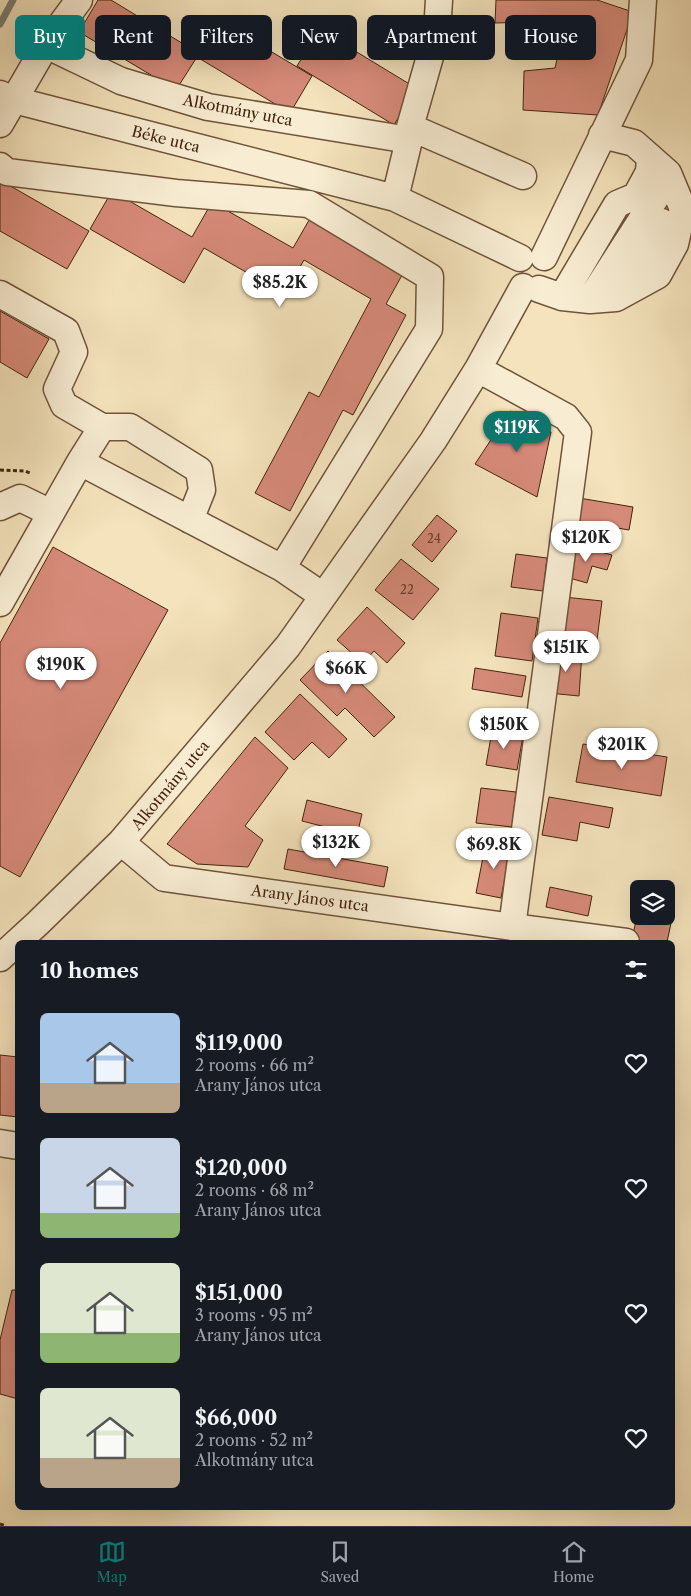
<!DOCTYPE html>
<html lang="en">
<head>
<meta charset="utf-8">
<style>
	body { margin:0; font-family:"Libre Caslon Text",serif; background:#242831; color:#f1f3f6; height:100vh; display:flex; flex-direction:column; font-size:19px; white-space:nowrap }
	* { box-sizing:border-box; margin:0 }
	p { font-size:16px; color:#9ea1a6 }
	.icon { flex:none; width:28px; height:28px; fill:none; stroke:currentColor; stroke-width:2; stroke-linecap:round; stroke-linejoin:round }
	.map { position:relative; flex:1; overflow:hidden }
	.side { position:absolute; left:15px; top:940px; width:660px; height:570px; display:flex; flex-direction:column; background:#171b24; border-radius:8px; box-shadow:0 5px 20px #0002 }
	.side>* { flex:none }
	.hud { position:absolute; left:15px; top:15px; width:661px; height:45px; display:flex; gap:10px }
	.tools { position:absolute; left:630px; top:880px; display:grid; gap:10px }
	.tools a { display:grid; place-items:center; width:45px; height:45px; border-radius:8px; background:#171b24; box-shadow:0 5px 20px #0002; font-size:25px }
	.price { position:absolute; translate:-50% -42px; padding:0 11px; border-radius:18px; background:#fff; color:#222; font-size:16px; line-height:32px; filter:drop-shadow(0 1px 2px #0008) }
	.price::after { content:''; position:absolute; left:50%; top:30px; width:15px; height:11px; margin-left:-8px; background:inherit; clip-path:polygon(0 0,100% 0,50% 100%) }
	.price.active { background:#0f766e; color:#fff }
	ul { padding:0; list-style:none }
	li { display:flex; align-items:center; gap:15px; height:125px; padding:0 25px }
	li span { display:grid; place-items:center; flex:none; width:140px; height:100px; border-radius:8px; color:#555 }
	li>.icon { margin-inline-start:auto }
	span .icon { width:60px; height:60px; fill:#fffc; stroke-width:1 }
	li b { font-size:21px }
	h2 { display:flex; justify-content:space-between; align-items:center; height:60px; padding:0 25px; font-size:21px }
	.chip { padding:0 18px; border-radius:8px; background:#171b24; box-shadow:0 5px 20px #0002; font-size:18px; line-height:45px }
	.chip.active { background:#0f766e; color:#fff }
	.tab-bar { display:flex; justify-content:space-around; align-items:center; height:70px; border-top:1px solid #363941; background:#171b24; font-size:14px; color:#9ea1a6 }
	.tab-bar a { display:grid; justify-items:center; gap:2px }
	.tab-bar .active { color:#0f766e }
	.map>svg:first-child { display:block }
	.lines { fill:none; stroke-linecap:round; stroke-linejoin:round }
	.stream { stroke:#7c7f76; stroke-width:7 }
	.building { fill:#d68a79; stroke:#44240f }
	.minor-casing { stroke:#70543a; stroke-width:29 }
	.path { stroke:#44240f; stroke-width:3; stroke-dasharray:4 2.5; stroke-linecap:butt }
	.minor { stroke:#f8edd3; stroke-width:26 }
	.labels { text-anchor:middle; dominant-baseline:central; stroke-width:4; stroke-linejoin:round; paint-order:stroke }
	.number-label { font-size:12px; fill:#683e2a }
	.street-label { font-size:15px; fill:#44240f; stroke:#f8edd3 }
</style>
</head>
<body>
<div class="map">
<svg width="691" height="1526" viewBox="0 0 691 1526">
	<rect width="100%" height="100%" fill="#f4e3bc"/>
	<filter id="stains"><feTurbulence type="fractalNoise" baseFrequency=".004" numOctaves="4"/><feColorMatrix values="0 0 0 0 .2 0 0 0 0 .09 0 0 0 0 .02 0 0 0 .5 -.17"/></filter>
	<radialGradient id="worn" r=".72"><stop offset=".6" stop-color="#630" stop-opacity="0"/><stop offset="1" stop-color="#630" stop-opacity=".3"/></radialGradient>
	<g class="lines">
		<path class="stream" d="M0,24L13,0"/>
	</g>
	<path class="building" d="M98,0H111L195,51L215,18L312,76L290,113L197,57L176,90L79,32Z
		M496,0H597L633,12L598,115L523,110L524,71L555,68L566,21L495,23Z
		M319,29L416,88L394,125L297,66Z
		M0,180L89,231L67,269L0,231Z
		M112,191L192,237L212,202L293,248L312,215L406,268L386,304L406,315L353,415L343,410L290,511L255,493L309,392L319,397L371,299L304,260L284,294L204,248L184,283L90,229Z
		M0,311L49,339L27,378L0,362Z
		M510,411L551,432L537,497L475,464Z
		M573,497L633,507L629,530L594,524L592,538L567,534Z
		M437,515L457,531L432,562L412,545Z
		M575,545L612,555L607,570L592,566L587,583L566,577Z
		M53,547L168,610L20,877L0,866V643Z
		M516,554L547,558L543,591L511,587Z
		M401,559L439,589L413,620L375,590Z
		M564,597L602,601L597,640L559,635Z
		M367,607L405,643L387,663L374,651L363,663L337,640Z
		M501,613L538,618L532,661L495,656Z
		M553,650L582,653L579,696L549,693Z
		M328,651L395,717L374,737L345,708L337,716L300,680Z
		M475,668L526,676L522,697L472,689Z
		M300,694L347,739L329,758L312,742L294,760L265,732Z
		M492,731L523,736L517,770L486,765Z
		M255,737L288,768L245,826L263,840L248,867L197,864L167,844Z
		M583,744L667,757L661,796L576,782Z
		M481,788L516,792L512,827L476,823Z
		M549,797L613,808L609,828L580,822L577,841L542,835Z
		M307,800L362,814L357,835L302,821Z
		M486,842L511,847L501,898L476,893Z
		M288,849L388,867L384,887L284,869Z
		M550,887L592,896L588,916L546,907Z
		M639,907V916H666V913L673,914L667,942H646L632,939Z
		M0,1055L18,1057V1117L0,1115Z
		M12,1290H18V1399L0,1394V1340Z"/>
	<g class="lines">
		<defs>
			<path id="minor" d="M46,45L121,81L208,107L409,140L410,127L437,32L439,0
				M0,94L14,100L46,45L79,0
				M0,124L14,100L395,198L520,258
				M410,127L523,176
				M0,166L7,172L176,193L309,204L430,277L429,329L282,568L80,462L0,603
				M395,198L409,140
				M544,257L639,60L643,0
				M539,289L562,297L590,300L616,298L658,275L675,244L683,209L668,173L634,143L602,135
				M0,294L66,331L74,352L57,389L64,405L102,427
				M562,297L617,204L636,196L649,172L650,157
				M616,298L662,222
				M590,300L658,194L651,162
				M80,462L102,427H130L199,470L202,490L190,520
				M0,507L20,498L51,513
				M282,568L323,596
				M121,842L164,878L512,927L578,432L566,417L478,369
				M512,927L626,942
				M0,958L38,923L121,842L288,646L433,441L478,369L523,287
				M0,1143L18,1146"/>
		</defs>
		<use href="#minor" class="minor-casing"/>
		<path class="path" d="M0,470L25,471L30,473
			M0,1524L6,1526"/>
		<use href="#minor" class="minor"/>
	</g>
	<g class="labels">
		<g class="number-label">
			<text x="434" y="538">24</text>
			<text x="407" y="589">22</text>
		</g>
		<g class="street-label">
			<text transform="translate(238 110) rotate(11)">Alkotmány utca</text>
			<text transform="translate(166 139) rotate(14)">Béke utca</text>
			<text transform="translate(170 785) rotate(-50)">Alkotmány utca</text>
			<text transform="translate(310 898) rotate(8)">Arany János utca</text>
		</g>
	</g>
	<rect width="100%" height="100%" filter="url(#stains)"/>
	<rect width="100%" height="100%" fill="url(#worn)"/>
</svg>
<div class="tools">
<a><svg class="icon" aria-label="layers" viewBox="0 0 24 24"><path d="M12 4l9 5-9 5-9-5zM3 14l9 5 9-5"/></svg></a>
</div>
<b class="price" style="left:280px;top:308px">$85.2K</b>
<b class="price active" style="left:517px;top:453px">$119K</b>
<b class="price" style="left:586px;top:563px">$120K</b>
<b class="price" style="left:566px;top:673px">$151K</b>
<b class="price" style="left:61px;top:690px">$190K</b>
<b class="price" style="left:346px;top:694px">$66K</b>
<b class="price" style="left:504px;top:750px">$150K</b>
<b class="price" style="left:622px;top:770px">$201K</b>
<b class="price" style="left:336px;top:868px">$132K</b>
<b class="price" style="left:494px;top:870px">$69.8K</b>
<div class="hud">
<a class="chip active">Buy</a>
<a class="chip">Rent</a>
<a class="chip">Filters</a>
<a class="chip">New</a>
<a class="chip">Apartment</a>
<a class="chip">House</a>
</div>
<section class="side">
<h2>10 homes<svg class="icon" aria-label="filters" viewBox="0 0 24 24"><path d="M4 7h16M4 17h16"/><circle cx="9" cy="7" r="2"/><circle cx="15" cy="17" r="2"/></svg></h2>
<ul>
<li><span style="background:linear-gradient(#a9c7e8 70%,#b9a48a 0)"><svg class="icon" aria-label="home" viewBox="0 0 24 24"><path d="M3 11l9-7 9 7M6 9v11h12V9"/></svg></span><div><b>$119,000</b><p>2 rooms · 66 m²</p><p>Arany János utca</p></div><svg class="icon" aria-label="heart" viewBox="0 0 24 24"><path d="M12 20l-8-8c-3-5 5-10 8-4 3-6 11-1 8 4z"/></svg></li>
<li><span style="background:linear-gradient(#c9d6e8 75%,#8fb573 0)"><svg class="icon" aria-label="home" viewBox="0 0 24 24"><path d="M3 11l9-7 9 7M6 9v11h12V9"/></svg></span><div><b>$120,000</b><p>2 rooms · 68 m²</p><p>Arany János utca</p></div><svg class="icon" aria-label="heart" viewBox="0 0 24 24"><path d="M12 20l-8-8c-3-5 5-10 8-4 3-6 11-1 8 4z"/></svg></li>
<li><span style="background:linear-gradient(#dfe7d0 70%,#8fb573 0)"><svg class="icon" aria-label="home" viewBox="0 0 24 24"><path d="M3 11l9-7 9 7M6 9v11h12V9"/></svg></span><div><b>$151,000</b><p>3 rooms · 95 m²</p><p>Arany János utca</p></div><svg class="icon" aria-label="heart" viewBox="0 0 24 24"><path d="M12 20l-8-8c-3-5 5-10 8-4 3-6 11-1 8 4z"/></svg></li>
<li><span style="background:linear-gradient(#dfe7d0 70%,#b9a48a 0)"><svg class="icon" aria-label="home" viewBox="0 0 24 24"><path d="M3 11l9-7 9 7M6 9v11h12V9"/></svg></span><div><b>$66,000</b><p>2 rooms · 52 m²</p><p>Alkotmány utca</p></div><svg class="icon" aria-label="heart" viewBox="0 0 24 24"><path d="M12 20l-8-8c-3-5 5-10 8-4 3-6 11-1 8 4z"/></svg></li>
</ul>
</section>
</div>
<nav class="tab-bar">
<a class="active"><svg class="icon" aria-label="map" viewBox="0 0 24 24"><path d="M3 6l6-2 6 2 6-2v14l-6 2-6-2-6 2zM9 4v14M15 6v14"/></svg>Map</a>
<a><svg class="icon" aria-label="saved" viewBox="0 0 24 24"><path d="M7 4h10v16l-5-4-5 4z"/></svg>Saved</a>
<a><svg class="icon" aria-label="home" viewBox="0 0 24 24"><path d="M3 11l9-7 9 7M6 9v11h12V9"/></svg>Home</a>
</nav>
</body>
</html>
